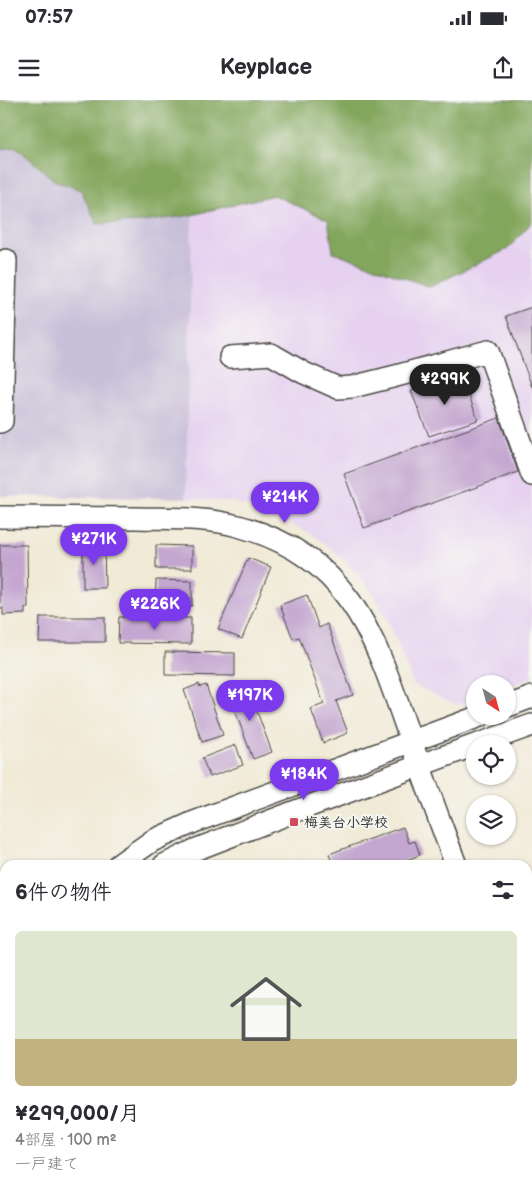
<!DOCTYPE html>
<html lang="ja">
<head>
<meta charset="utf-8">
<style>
	body { margin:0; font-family:"Balsamiq Sans","Klee One",sans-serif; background:#f7f7f7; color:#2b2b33; height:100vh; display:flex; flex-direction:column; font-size:19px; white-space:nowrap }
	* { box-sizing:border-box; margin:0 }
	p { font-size:16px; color:#7c7c81 }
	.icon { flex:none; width:28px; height:28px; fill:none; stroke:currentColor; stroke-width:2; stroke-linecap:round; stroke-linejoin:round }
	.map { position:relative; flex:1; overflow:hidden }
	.side { position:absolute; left:0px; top:760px; width:532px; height:336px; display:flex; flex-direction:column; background:#fff; border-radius:15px 15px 0 0; box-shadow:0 1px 4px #0004 }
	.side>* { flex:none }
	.needle { width:32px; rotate:144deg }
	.controls { position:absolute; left:466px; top:575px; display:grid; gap:10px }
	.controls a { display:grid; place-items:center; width:50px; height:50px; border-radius:50%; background:#fff; box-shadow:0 1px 4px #0004; font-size:25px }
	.price { position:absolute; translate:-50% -42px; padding:0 11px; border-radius:18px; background:#7c3aed; color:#fff; font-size:16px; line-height:32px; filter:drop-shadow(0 1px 2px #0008) }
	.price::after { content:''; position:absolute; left:50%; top:30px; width:15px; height:11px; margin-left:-8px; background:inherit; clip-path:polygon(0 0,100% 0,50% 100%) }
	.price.on { background:#222; color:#fff }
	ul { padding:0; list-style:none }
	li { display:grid; align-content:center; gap:10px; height:265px; padding:0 15px }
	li+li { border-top:1px solid #e1e1e2 }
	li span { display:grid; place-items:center; height:155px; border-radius:8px; color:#555 }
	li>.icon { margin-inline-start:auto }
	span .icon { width:90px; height:90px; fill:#fffc; stroke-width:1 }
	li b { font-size:21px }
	h2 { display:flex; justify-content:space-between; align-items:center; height:60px; padding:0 15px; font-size:21px }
	.status { display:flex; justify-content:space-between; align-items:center; height:35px; padding:0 25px; background:#fff; direction:ltr }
	.status svg { height:14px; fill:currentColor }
	header { display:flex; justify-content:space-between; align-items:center; height:65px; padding:0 15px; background:#fff; font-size:22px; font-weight:600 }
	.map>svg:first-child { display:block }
	.built { fill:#e6d2f0 }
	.industrial { fill:#c8bfd8 }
	.forest { fill:#82a65c; stroke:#566844 }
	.building { fill:#c4a7d0 }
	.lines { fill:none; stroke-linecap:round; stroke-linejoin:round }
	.minor-casing { stroke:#494845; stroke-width:24 }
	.path { stroke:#494845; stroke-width:3; stroke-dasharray:4 4; stroke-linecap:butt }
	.minor { stroke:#fff; stroke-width:21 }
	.poi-dot { fill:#d1495b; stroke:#f6f6f2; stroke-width:2 }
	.labels { text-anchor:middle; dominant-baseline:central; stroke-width:4; stroke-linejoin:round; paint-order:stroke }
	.poi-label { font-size:14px; font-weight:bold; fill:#2b2b2b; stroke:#f6f6f2; text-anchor:start }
</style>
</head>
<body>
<div class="status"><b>07:57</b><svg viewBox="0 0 49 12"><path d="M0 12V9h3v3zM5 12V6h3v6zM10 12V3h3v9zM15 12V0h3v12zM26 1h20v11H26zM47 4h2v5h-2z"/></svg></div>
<header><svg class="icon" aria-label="menu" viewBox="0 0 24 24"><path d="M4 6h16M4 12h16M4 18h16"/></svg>Keyplace<svg class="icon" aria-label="share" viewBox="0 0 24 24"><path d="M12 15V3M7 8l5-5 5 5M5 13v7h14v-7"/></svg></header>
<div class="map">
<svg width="532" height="1096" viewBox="0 0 532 1096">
	<rect width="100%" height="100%" fill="#f6f6f2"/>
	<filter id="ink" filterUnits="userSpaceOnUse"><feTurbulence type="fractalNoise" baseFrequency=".02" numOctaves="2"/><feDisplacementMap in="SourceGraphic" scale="10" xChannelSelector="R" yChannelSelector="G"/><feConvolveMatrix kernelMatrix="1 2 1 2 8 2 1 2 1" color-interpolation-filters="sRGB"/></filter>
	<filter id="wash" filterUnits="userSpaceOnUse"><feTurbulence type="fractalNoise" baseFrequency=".0096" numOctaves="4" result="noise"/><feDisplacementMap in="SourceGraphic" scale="20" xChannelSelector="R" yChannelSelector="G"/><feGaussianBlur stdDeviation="1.12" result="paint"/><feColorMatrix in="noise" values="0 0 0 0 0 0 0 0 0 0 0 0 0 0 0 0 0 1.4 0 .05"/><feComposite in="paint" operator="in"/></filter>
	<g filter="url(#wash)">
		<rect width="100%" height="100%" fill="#f1ead7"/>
		<path class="built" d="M274,95L328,120L508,149L532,122V578L508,587V584H475V598L457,605L413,584L395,536L380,505L364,481L336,452L313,435L276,416L233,402L186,398L192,115Z"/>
		<path class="industrial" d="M15,47L55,81L81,90L97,124L142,122L192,115L186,398L0,396V49Z"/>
		<path class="forest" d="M0,0H532V122L508,149L430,187L333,152L328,120L274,95L192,115L142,122L97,124L81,90L55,81L16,47L0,49Z"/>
		<g id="blocks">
			<path class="building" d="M532,207V287L506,216Z
				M462,277L478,320L429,336L411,291Z
				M499,318L518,372L364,428L344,374Z
				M83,444H104L105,488H83Z
				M0,445H27L28,508H25V514L3,515V508H0Z
				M156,445L192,446V469H156Z
				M248,458L271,467L242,539L218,529Z
				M156,480L192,481V506H155Z
				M307,495L319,528L327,524L353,595L336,601L348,633L323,643L311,609L324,604L299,537L293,539L280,505Z
				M40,517H105V542H39Z
				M119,517L191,518V544L118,543Z
				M165,552L235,553V576L165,575Z
				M199,584L200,587L206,585L223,635L202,642L184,590Z
				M247,585L272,652L253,659L228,592Z
				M236,645L243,665L210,677L202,658Z
				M403,727L409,743L415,741L420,755L393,765H333L329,754Z
				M140,1091H160V1095H140Z
				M305,1091H323V1096H305Z"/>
		</g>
	</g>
	<g filter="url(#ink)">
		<use href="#blocks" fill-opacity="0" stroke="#494845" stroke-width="1"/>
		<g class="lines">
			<defs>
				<path id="minor" d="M230,257L271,254L304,273L338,288L352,287L396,276L488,251L532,375
					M0,322L2,321L6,160
					M0,417C45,417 91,418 136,418C170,419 205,417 238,426C353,457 376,541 411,641C425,682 441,724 456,765
					M508,606L532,597
					M479,644L532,625
					M118,765L152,741L194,722L480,616
					M164,765L197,749L296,711L475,645
					M0,827L5,829
					M0,960L5,940
					M528,960L532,972
					M528,1076H532
					M21,1091V1096
					M121,1096V1091
					M395,1096V1091"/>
			</defs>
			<use href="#minor" class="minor-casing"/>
			<path class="path" d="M528,992L531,1002L529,1015H528
				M528,1024L529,1015
				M528,1044L532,1048"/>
			<use href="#minor" class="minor"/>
		</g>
	</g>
	<rect class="poi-dot" x="289" y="717" width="10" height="10" rx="2.5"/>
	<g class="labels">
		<g class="poi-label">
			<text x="304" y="722">梅美台小学校</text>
		</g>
	</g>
</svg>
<div class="controls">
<a><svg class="needle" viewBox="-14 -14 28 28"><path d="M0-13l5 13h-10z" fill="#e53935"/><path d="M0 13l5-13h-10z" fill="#7c7c81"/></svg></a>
<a><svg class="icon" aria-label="locate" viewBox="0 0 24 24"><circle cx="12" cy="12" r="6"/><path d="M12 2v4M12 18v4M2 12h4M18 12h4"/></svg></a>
<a><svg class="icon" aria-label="layers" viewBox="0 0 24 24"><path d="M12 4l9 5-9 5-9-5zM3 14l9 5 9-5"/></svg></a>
</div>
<b class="price on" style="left:445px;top:306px">¥299K</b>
<b class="price" style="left:285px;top:424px">¥214K</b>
<b class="price" style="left:94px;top:466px">¥271K</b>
<b class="price" style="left:155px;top:531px">¥226K</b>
<b class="price" style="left:250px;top:622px">¥197K</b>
<b class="price" style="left:304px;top:701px">¥184K</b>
<section class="side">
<h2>6件の物件<svg class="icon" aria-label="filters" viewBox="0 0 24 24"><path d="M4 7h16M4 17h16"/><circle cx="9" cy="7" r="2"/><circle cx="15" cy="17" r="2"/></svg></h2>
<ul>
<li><span style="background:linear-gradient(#dfe7d0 70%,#c2b280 0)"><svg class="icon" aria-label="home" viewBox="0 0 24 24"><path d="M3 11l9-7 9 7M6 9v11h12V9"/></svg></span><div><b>¥299,000/月</b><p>4部屋 · 100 m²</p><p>一戸建て</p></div></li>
</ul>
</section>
</div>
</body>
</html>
